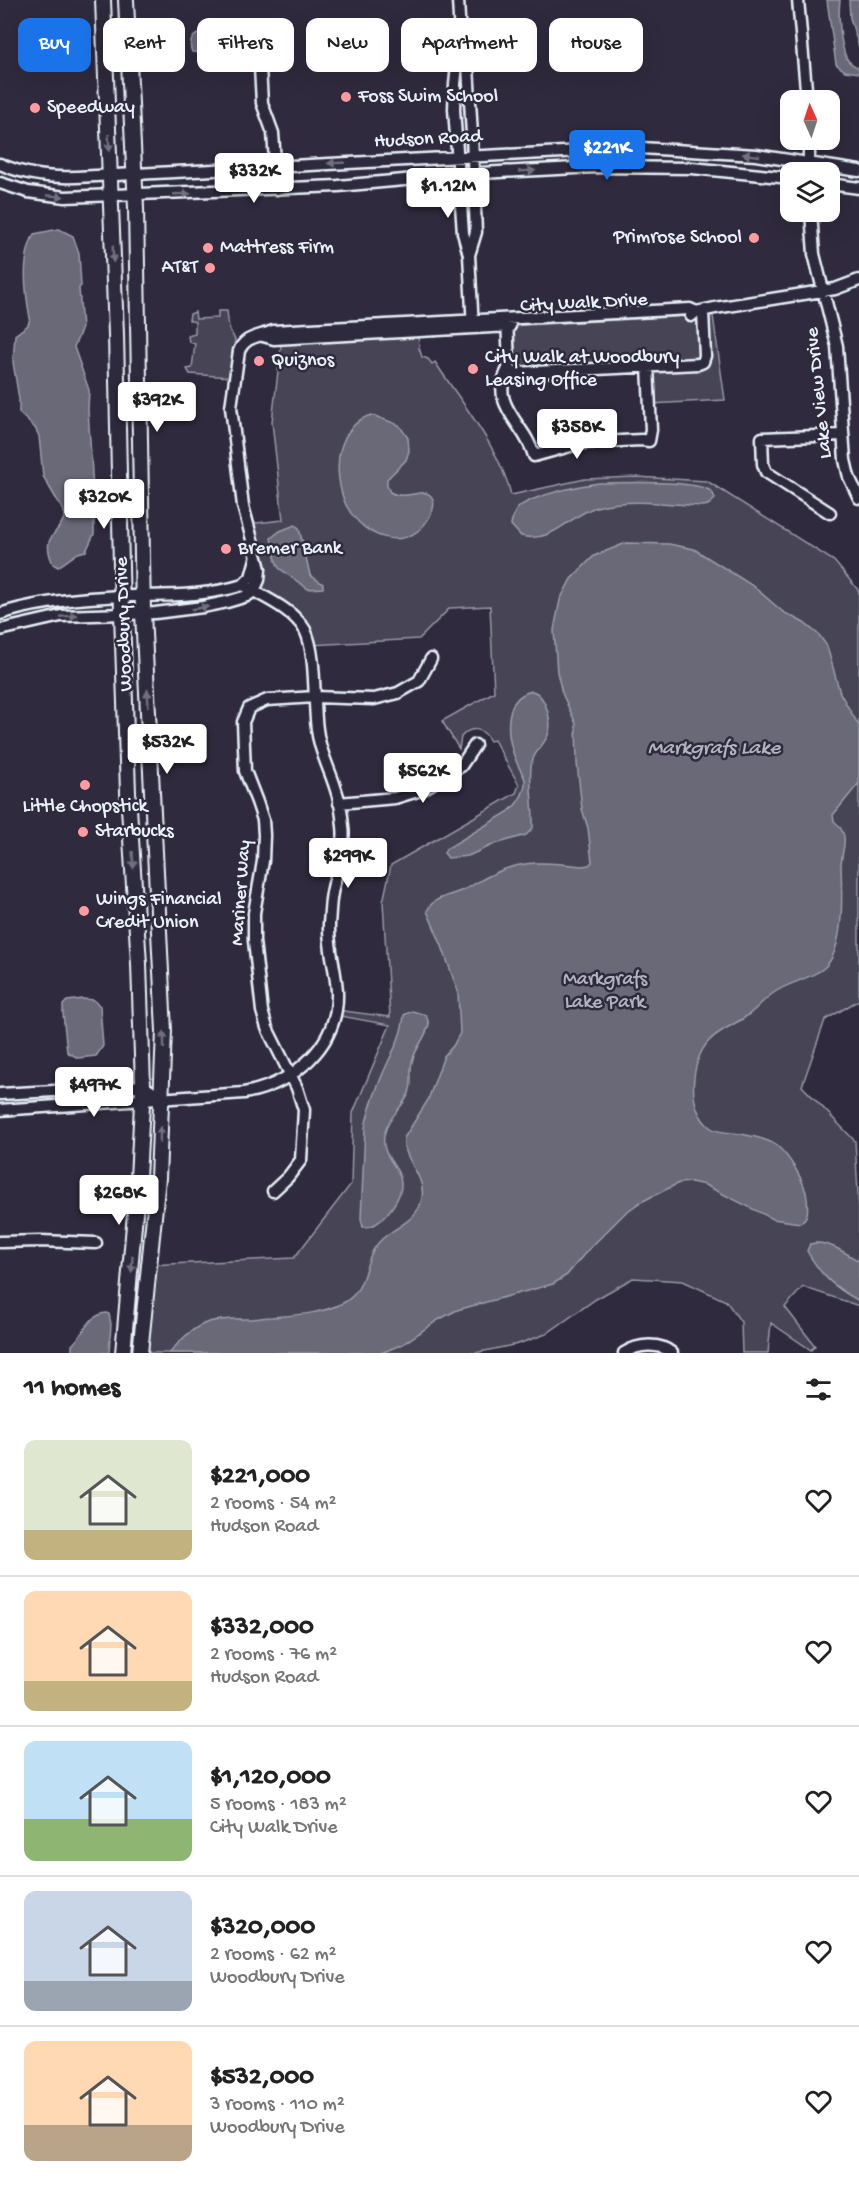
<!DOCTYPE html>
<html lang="en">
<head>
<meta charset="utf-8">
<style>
	body { margin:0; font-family:"Gochi Hand",sans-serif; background:#f2f2f2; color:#222; height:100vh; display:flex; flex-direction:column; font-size:22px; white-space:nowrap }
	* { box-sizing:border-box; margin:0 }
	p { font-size:20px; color:#767676 }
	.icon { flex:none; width:33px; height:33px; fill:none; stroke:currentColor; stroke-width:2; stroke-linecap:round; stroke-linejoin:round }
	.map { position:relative; height:1353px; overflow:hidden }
	.drawer { display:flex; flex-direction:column; background:#fff; flex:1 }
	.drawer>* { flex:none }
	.hud { position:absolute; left:18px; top:18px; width:824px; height:54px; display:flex; gap:12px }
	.needle { width:39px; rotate:357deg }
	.buttons { position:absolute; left:780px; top:90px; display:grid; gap:12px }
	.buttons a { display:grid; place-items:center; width:60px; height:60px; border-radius:12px; background:#fff; box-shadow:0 6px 24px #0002; font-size:30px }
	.price { position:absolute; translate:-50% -51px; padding:0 14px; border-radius:6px; background:#fff; color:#222; font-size:20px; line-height:39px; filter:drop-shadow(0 2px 3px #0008) }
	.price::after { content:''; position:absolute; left:50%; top:36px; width:18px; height:14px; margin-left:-9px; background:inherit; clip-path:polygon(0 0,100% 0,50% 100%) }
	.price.on { background:#1a73e8; color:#fff }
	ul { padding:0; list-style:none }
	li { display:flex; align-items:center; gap:18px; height:150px; padding:0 24px }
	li+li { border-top:2px solid #e0e0e0 }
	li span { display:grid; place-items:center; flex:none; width:168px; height:120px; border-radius:12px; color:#555 }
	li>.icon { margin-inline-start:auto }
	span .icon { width:72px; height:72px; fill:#fffc; stroke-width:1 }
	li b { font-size:26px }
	h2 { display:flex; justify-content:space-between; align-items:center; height:72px; padding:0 24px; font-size:26px }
	.pill { padding:0 21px; border-radius:12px; background:#fff; box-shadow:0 6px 24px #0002; font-size:21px; line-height:54px }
	.pill.on { background:#1a73e8; color:#fff }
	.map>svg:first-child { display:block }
	.green { fill:#464455; stroke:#979aa6; stroke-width:1.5 }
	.water { fill:#696978; stroke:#9c9fab; stroke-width:1.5 }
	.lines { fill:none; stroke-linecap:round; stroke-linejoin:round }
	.minor-casing { stroke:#e8f1f8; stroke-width:15 }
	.major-casing { stroke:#e8f1f8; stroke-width:18 }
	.minor { stroke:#2f2a3d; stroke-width:10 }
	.major { stroke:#2f2a3d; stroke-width:14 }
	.oneway { fill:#70707e }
	.poi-dot { fill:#ff9aa2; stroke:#2f2a3d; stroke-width:2 }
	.labels { text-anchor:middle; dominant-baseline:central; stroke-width:5; stroke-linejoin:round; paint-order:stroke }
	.poi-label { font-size:20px; fill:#e8f1f8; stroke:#2f2a3d; text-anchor:start }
	.street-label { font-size:20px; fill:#e8f1f8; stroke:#2f2a3d }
	.park-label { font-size:20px; fill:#afb4bf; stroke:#2f2a3d }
	.water-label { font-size:21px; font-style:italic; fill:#afb4be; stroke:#2f2a3d }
</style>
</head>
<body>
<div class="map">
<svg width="859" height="1353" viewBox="0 0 859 1353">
	<rect width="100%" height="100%" fill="#2f2a3d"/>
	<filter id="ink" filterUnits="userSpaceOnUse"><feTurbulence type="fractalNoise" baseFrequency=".0167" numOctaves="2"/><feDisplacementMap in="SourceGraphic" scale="12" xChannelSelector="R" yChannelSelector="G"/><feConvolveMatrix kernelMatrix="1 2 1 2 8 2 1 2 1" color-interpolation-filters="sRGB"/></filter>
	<g filter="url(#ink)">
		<path class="green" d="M712,309L725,400L650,404L648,367L508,369L507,326L690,316Z
			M218,311H227L229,328L235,340L230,377L190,374L187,369L192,368L195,344L189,342L188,336L195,334V322L189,320L190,314L195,312L196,319L218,318Z
			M418,332L419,348L422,357L428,359L432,364L435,362C460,401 500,448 511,495L585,479L637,477L707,481L834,561L859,591V1000L825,1020L802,1086L855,1141L859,1211V1306L803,1287L785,1307L815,1346L811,1350L771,1323L768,1353H742L741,1322L726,1301L683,1281L633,1278L596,1299L546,1334L518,1344L475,1353H140L149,1265L294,1258L351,1184L353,1113L390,1025L335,1015L336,1010L390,1017L383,902L391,865L516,793L519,785L494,740L490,741C483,728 471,725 461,737L459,749L442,721L494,692L490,606L450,608L419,639L310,645L302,627L254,591L259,580L247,524L283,520L272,422L282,338Z"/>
		<path class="water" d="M827,0H840C838,15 840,46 847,59C850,64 855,66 859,68V73L845,71L836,64Z
			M849,0H859V47L850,18Z
			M202,33L221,38L224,42L222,49L216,53L192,52C188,43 192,34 202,33Z
			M59,229L73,236L79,253L81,286L79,288L82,328L74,347L89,390L88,409L94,505V534L86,551L78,553L58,567L53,564C39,533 61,536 65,514L43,476L39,436L35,428L19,413V399L13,362L15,335L28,325L30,318C25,291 21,259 34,234Z
			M372,415L399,425L408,438L409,451L406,460L387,479V486L390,492C404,501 422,488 430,495C435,500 434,507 432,512C412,556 364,540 346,505C339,490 336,467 340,451C344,435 356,418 372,415Z
			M599,483C624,483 686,480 707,489C712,491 714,494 715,499L708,505L703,506C671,504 627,498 596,507C569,516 552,544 521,536L511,525C512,519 514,512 518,508C529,496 583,485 599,483Z
			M295,525L299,528L310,575L323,584V588L308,589L279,568L276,561L271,538L280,531Z
			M626,543L669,544L694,549L753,586L783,612L804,623L819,635L827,646L840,693L859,726V783L833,815L834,821C852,836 841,849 841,867C842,892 845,950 824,968C810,979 790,982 775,992C764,999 755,1011 744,1018C733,1025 718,1031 709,1041C690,1061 686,1110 711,1128C720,1134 735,1132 746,1135C756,1137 767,1139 776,1145C789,1155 806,1183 807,1199C808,1209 809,1217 800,1223L773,1219L705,1185L691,1182L679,1183L639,1203L625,1213L586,1252L567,1275L553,1284L457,1310L438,1320L403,1344L381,1353H170C180,1340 193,1327 209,1322C222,1318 236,1319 250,1319C257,1319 265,1317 272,1317C297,1315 321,1314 343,1303C370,1289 360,1260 382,1239C397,1226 418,1220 422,1198C426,1175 402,1159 404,1138L428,1100L444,1056L453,1046L460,1033L458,992L442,946L427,911C433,898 445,897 458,892C469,888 480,880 491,875C523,859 548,862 582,866L589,865L592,862L588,828L582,809L577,763L576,724L562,693L557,672L554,630L560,600L571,579L594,556Z
			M532,691C546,694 553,724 548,735C543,747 532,753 531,767C529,787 534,807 533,828L526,835L495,844L468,856L448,858L444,853L446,849L508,812C517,805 526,792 525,780C524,774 519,769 517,763C507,741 500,698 532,691Z
			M83,999L94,1000L100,1006L103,1046L96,1056L78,1058L67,1052L63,1013V1005L67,1001Z
			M412,1011L426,1015L429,1024C426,1038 415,1048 412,1062C409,1074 414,1086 407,1097C400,1109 388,1119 385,1132C375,1166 425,1170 386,1215C380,1222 373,1228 363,1227L361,1219L365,1128C368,1111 375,1093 381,1078C390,1056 402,1038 404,1015Z
			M816,1243C832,1243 845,1253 859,1261V1301C834,1287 821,1276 807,1251L810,1244Z
			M106,1313L109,1314L111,1324L109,1353H72V1345C84,1334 88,1315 106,1313Z"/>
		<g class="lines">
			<defs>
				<path id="minor" d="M458,0L461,55L457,65L455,84L454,109L463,233L469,255L473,328
					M798,0L807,100
					M254,43L260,67L262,103L273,133L277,189
					M461,55L468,66L472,135L476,232L469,255
					M809,140V172
					M0,164C25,175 49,178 76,177L641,148L756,155L859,171
					M0,183L28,192L65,197L338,186L481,173L595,167L692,168L790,178
					M830,184L859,188
					M811,212L814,254L837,346L845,460L849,477L859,498
					M691,316L696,312L715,308L835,289L859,280
					M507,321L509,362L508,369L515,373L698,364L703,362L705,356L703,311
					M263,336L274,339L510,326
					M508,369C488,405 526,424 534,456L581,443L641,440L649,441L651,430L648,366
					M830,513L766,472L763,464L762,438L843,435
					M243,585L251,577L256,559
					M0,614C34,603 69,599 105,597C151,594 198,599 243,585C263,597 293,609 305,630C317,654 313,702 317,729C319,751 330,769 336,790C340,801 342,814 343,826C346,848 336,871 332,893C330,903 330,914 329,924C328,948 336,969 337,992C339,1046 293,1084 244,1093L0,1110
					M0,630L61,616L155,613L203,607L227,602L247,596L254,591L259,580L260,569L243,506L231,407L239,351C245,336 259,337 273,331L690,309L696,312
					M339,803L395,798L421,790L461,766L475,745
					M0,1094L143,1086L161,1098
					M273,1191L288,1177L301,1160L304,1110L297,1088L267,1028L262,1011L254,941V913L263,861L264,835L263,820L257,802L245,771L243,722L249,708L267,700L315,697L374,699L398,693L419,681L431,659
					M0,1242L40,1241L96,1243
					M624,1353C638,1344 659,1342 672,1353"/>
				<path id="major" d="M103,0L116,334L122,613L128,792L139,964L143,1086L138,1178L123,1353
					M126,0L136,208L143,613L164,1031L158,1178L140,1353"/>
			</defs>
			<use href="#minor" class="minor-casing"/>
			<use href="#major" class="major-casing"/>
			<use href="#minor" class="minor"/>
			<use href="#major" class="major"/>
		</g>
		<defs><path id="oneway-solid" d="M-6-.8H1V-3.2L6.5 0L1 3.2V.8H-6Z" transform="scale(1.5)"/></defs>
		<g class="oneway">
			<use href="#oneway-solid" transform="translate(109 143) rotate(87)"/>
			<use href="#oneway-solid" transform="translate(751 155) rotate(-174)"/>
			<use href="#oneway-solid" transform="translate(336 163) rotate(177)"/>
			<use href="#oneway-solid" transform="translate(527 171) rotate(-3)"/>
			<use href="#oneway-solid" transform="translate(182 194) rotate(-2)"/>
			<use href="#oneway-solid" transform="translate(55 196) rotate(5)"/>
			<use href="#oneway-solid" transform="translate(113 254) rotate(88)"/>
			<use href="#oneway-solid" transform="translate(200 608) rotate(-9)"/>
			<use href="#oneway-solid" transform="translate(69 616) rotate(-5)"/>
			<use href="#oneway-solid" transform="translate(148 698) rotate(-93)"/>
			<use href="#oneway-solid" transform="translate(133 860) rotate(87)"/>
			<use href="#oneway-solid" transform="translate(164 1040) rotate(-90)"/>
			<use href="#oneway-solid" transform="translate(160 1135) rotate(-88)"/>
			<use href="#oneway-solid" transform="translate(132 1264) rotate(94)"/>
		</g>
	</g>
	<g class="poi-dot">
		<circle cx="346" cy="97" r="6"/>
		<circle cx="35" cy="108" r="6"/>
		<circle cx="754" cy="238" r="6"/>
		<circle cx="208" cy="248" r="6"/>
		<circle cx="210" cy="268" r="6"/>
		<circle cx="259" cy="361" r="6"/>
		<circle cx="473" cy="369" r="6"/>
		<circle cx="226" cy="549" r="6"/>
		<circle cx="85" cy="785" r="6"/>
		<circle cx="83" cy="832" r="6"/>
		<circle cx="84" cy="911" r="6"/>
	</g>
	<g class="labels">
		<g class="poi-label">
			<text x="358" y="97">Foss Swim School</text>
			<text x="47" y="108">Speedway</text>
			<text x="742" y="238" text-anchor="end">Primrose School</text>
			<text x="220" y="248">Mattress Firm</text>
			<text x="198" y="268" text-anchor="end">AT&amp;T</text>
			<text x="485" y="358">City Walk at Woodbury<tspan x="485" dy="23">Leasing Office</tspan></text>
			<text x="271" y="361">Quiznos</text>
			<text x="238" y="549">Bremer Bank</text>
			<text x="85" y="807" text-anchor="middle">Little Chopstick</text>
			<text x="95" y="832">Starbucks</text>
			<text x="96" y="900">Wings Financial<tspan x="96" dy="23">Credit Union</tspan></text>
		</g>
		<g class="street-label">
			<text transform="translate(428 140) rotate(-3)">Hudson Road</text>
			<text transform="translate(584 304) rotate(-3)">City Walk Drive</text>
			<text transform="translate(820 393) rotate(-96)">Lake View Drive</text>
			<text transform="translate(125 624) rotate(-92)">Woodbury Drive</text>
			<text transform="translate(242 893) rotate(-86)">Mariner Way</text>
		</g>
		<g class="park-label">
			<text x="605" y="980">Markgrafs<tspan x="605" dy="23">Lake Park</tspan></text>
		</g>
		<g class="water-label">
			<text x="714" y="749">Markgrafs Lake</text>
		</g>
	</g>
</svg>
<div class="buttons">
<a><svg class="needle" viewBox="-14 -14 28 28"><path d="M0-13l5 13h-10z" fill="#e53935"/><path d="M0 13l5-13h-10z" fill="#767676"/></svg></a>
<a><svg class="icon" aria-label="layers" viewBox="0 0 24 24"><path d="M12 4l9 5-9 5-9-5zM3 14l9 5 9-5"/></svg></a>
</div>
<b class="price on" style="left:607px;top:181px">$221K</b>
<b class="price" style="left:254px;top:204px">$332K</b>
<b class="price" style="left:448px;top:219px">$1.12M</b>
<b class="price" style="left:157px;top:433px">$392K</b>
<b class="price" style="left:577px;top:460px">$358K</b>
<b class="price" style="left:104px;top:530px">$320K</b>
<b class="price" style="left:167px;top:775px">$532K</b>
<b class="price" style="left:423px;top:804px">$562K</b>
<b class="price" style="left:348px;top:889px">$299K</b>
<b class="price" style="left:94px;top:1118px">$497K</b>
<b class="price" style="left:119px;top:1226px">$268K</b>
<div class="hud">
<a class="pill on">Buy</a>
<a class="pill">Rent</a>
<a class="pill">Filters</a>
<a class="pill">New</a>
<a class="pill">Apartment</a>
<a class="pill">House</a>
</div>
</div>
<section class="drawer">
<h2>11 homes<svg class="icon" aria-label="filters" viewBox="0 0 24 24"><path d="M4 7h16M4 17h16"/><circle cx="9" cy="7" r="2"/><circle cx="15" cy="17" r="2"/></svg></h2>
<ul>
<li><span style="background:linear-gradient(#dfe7d0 75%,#c2b280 0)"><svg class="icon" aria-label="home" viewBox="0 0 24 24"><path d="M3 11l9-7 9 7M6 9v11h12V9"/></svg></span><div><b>$221,000</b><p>2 rooms · 54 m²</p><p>Hudson Road</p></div><svg class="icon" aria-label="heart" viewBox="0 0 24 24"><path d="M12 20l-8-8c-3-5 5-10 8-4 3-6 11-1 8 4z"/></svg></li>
<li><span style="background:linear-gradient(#ffd9b3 75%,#c2b280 0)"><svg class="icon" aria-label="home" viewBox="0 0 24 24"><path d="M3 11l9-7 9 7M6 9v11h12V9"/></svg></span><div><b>$332,000</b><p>2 rooms · 76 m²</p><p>Hudson Road</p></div><svg class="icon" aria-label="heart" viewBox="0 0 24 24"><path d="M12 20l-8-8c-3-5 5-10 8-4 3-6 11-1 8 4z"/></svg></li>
<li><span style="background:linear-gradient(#bfe0f5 65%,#8fb573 0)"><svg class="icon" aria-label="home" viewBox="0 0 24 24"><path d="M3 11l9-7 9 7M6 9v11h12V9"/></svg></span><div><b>$1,120,000</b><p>5 rooms · 183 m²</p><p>City Walk Drive</p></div><svg class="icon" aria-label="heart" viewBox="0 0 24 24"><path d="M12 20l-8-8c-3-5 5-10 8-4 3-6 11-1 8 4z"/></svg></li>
<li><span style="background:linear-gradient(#c9d6e8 75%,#9aa5b1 0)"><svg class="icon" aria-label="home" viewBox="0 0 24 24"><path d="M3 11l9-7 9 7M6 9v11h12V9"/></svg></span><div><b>$320,000</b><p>2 rooms · 62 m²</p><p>Woodbury Drive</p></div><svg class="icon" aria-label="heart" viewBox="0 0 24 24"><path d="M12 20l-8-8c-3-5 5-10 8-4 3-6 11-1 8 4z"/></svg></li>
<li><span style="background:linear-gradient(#ffd9b3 70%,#b9a48a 0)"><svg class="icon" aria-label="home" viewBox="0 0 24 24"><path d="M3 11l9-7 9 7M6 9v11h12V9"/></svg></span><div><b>$532,000</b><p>3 rooms · 110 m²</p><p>Woodbury Drive</p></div><svg class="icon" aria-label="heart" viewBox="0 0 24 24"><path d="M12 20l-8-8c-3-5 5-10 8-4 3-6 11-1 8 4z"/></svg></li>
</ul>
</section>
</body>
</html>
